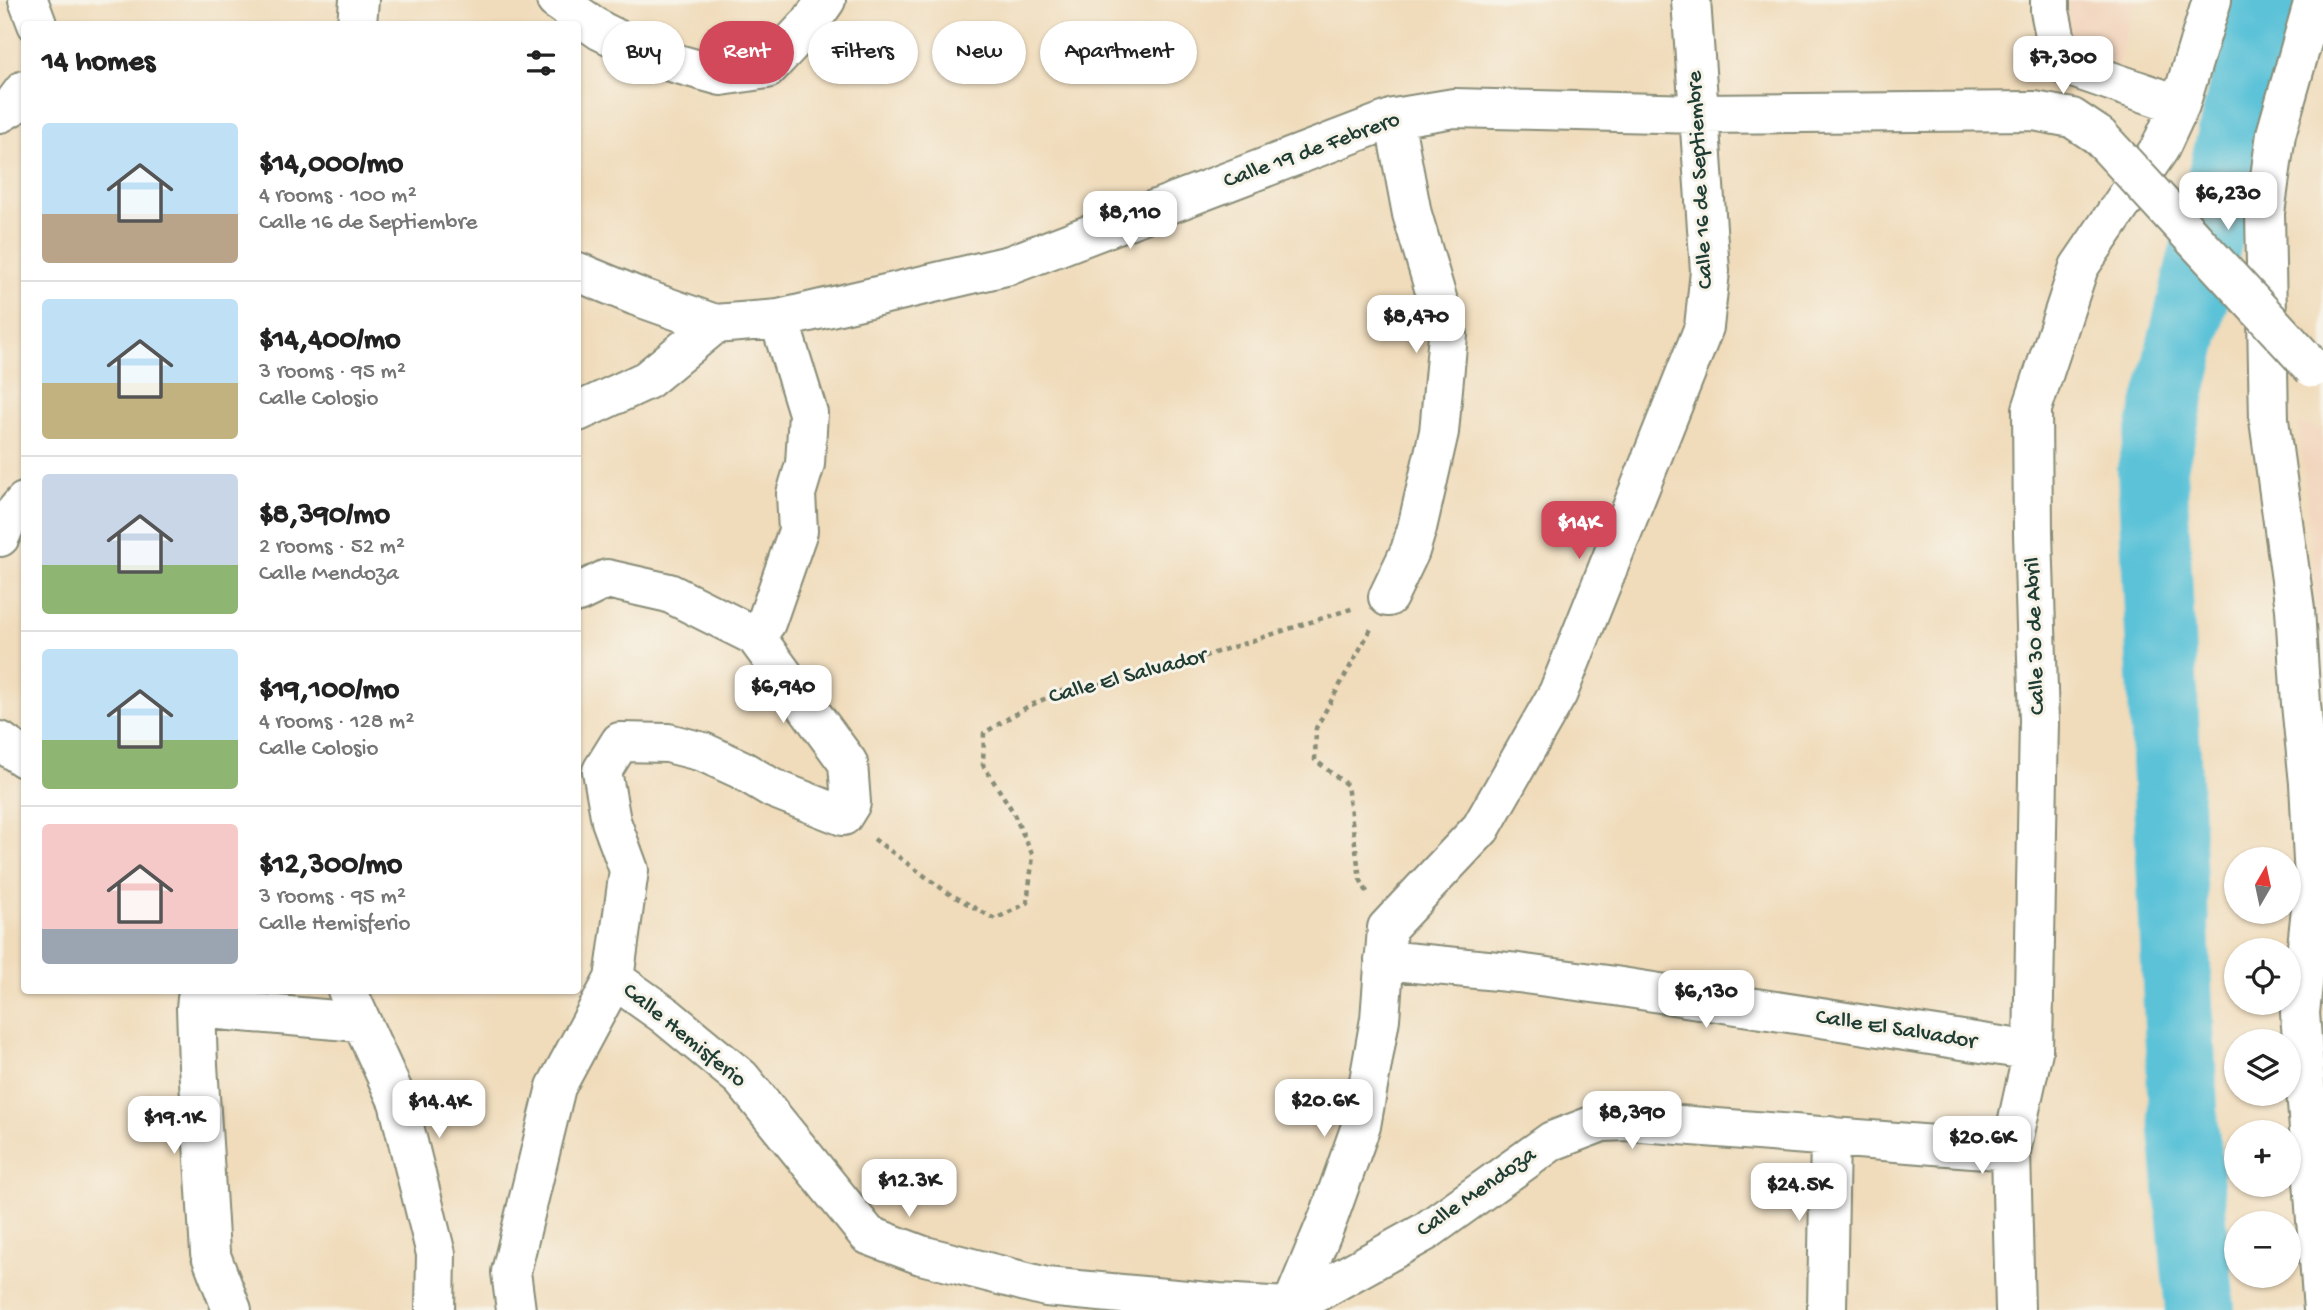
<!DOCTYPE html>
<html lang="en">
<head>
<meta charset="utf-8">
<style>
	body { margin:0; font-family:"Gochi Hand",sans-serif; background:#f2f2f2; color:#222; height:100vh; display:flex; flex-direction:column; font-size:26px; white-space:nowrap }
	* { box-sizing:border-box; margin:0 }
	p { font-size:23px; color:#767676 }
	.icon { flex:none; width:38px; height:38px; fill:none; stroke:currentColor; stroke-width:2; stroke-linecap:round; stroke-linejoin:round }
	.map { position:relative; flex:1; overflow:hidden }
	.details { position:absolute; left:21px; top:21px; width:560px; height:973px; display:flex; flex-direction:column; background:#fff; border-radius:7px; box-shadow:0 2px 5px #0004 }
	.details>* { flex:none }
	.hud { position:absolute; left:602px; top:21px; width:665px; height:63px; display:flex; gap:14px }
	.needle { width:46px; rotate:9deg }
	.buttons { position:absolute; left:2224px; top:847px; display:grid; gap:14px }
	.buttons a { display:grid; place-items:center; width:77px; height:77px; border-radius:50%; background:#fff; box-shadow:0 2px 5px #0004; font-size:35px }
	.price { position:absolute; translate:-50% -60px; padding:0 16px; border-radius:14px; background:#fff; color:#222; font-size:23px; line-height:46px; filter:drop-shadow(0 2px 4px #0008) }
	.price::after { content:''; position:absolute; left:50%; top:42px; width:21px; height:16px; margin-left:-10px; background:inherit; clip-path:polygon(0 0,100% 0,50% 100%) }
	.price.current { background:#d1495b; color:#fff }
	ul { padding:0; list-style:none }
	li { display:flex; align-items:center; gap:21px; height:175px; padding:0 21px }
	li+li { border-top:2px solid #e0e0e0 }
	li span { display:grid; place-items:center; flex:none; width:196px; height:140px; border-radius:7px; color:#555 }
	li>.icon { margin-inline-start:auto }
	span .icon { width:84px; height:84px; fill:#fffc; stroke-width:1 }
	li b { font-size:30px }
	h2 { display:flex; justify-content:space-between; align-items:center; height:84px; padding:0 21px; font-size:30px }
	.tag { padding:0 24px; border-radius:32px; background:#fff; box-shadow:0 2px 5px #0004; font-size:24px; line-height:63px }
	.tag.current { background:#d1495b; color:#fff }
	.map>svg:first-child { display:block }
	.built { fill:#f2d5bd }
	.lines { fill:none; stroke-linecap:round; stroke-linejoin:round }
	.river { stroke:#5bc2d8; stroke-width:70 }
	.minor-casing { stroke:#888c77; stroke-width:42 }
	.path { stroke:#888c77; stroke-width:4.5; stroke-dasharray:5 5; stroke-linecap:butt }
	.minor { stroke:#fff; stroke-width:38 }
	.minor-bridge-casing { stroke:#888c77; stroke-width:42; stroke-linecap:butt }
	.minor-bridge { stroke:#fff; stroke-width:38 }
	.labels { text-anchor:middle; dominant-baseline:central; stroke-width:6; stroke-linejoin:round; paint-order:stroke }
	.street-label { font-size:23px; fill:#1f3d34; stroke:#f7f3e8 }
</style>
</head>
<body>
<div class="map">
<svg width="2323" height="1310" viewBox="0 0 2323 1310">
	<rect width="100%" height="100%" fill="#f7f3e8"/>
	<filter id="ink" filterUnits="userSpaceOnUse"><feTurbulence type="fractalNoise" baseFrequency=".0143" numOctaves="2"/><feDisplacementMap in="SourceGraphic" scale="14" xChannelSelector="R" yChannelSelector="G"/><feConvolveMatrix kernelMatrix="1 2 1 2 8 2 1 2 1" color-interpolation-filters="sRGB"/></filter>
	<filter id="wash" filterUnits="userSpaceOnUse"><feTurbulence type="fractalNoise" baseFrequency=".00686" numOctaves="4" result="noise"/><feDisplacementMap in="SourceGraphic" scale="28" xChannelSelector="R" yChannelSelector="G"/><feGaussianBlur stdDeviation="1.57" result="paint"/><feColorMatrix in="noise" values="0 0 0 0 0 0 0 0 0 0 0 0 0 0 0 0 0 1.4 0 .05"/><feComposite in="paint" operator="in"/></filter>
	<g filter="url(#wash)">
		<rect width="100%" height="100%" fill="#f0dbba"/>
		<path class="built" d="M2065,0H2135L2116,72L2067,58Z
			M2299,424L2323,430V659Z"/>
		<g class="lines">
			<path class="river" d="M2200,1310L2184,1130L2152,470L2265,0"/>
		</g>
	</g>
	<g filter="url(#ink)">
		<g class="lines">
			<defs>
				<path id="minor" d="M28,0L37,24
					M556,0L601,31L656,58L721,76L767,69L810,23L826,0
					M2050,0V11L2061,64L2180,105
					M2314,0L2276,134L2265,213L2269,420L2295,609L2301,704L2309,783L2314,880L2300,1013L2323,1310
					M357,24L359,0
					M0,113L12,106L24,90
					M578,272L636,296L715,324L779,319L1010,265L1394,118L1454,108L1699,114L2034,111L2072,118L2099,136
					M578,412L647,380L715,324
					M0,537L6,523L24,502
					M1388,597L1410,551L1417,528L1439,432L1448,335L1412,214L1394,118
					M755,636L766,623L798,531L796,494L805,464L808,413L779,319
					M0,741L24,758
					M1384,960L1518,973L1615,986L2033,1051
					M614,979L666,1016L741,1078L868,1235L921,1255L1046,1287L1219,1303L1290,1307L1425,1232L1552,1141L1602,1122L1628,1121L2011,1151
					M198,990L196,1008L198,1065L210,1253L232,1310
					M347,990L398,1102L436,1254L435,1310
					M196,1008L359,1022
					M516,1310L511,1272L556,1087L614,979L629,870L611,821L602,771L620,742L668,743L703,752L740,769L772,788L843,816L851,803L848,763L755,636L669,593L607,579L578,593
					M1290,1310L1329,1216L1361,1126L1380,1019L1387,928L1481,828L1558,693L1704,327L1710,271L1691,0
					M1827,1310L1830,1136
					M2015,1310L2011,1151L2033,1051L2039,720L2033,534L2032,409L2079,267L2160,148L2180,105L2212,0"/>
			</defs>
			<use href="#minor" class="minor-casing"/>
			<path class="path" d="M874,839L948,893L995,919L1027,903L1033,856L1012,810L983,765L984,733L1027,707L1066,689L1127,681L1354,608
				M1367,892L1360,879L1347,785L1315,760L1316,728L1371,629"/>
			<use href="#minor" class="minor"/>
			<defs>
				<path id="minor-bridge" d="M2099,136L2313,368"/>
			</defs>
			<use href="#minor-bridge" class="minor-bridge-casing"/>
			<use href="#minor-bridge" class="minor-bridge"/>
		</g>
	</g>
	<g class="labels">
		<g class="street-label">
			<text transform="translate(1312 151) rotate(-20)">Calle 19 de Febrero</text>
			<text transform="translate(1701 180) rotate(-93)">Calle 16 de Septiembre</text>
			<text transform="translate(2036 636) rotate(-92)">Calle 30 de Abril</text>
			<text transform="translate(1128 677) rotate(-15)">Calle El Salvador</text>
			<text transform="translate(1896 1030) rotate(9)">Calle El Salvador</text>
			<text transform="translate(684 1036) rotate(39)">Calle Hemisferio</text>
			<text transform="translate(1477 1193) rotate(-35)">Calle Mendoza</text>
		</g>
	</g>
</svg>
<div class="buttons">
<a><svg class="needle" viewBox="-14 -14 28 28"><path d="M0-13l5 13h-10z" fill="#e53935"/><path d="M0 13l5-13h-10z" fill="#767676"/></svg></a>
<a><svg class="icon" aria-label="locate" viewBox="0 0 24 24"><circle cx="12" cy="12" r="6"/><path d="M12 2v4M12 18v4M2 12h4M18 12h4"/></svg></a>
<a><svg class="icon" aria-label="layers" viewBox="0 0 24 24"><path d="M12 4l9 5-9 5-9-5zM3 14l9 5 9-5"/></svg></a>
<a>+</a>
<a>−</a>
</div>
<b class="price" style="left:2063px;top:96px">$7,300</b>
<b class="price" style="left:2228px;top:232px">$6,230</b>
<b class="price" style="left:1130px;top:251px">$8,110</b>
<b class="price" style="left:1416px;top:355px">$8,470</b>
<b class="price current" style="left:1579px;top:561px">$14K</b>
<b class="price" style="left:783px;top:725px">$6,940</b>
<b class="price" style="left:1706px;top:1030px">$6,130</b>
<b class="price" style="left:1324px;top:1139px">$20.6K</b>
<b class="price" style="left:439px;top:1140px">$14.4K</b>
<b class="price" style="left:1632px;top:1151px">$8,390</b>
<b class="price" style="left:174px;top:1156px">$19.1K</b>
<b class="price" style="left:1982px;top:1176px">$20.6K</b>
<b class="price" style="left:909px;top:1219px">$12.3K</b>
<b class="price" style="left:1799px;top:1223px">$24.5K</b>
<div class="hud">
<a class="tag">Buy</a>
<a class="tag current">Rent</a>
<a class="tag">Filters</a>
<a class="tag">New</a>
<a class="tag">Apartment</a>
</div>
<section class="details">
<h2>14 homes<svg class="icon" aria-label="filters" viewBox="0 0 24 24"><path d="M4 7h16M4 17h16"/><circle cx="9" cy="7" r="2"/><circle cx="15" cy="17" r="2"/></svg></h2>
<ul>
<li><span style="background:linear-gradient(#bfe0f5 65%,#b9a48a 0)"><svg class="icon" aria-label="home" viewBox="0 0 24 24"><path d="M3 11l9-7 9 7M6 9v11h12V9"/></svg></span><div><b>$14,000/mo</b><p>4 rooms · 100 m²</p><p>Calle 16 de Septiembre</p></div></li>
<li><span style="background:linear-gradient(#bfe0f5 60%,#c2b280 0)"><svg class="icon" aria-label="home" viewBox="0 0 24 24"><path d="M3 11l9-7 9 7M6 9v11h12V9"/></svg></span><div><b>$14,400/mo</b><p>3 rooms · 95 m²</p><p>Calle Colosio</p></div></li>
<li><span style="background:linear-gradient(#c9d6e8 65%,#8fb573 0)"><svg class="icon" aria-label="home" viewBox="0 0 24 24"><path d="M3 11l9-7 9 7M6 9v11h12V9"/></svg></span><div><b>$8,390/mo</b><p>2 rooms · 52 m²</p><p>Calle Mendoza</p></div></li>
<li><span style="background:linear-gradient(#bfe0f5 65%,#8fb573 0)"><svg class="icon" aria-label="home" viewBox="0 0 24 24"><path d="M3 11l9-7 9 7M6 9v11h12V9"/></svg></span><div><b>$19,100/mo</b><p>4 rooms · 128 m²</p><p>Calle Colosio</p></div></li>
<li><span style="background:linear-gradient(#f6c9c9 75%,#9aa5b1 0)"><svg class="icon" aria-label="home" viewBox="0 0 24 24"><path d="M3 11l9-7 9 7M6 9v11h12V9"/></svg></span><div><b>$12,300/mo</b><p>3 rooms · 95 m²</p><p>Calle Hemisferio</p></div></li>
</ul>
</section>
</div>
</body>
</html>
